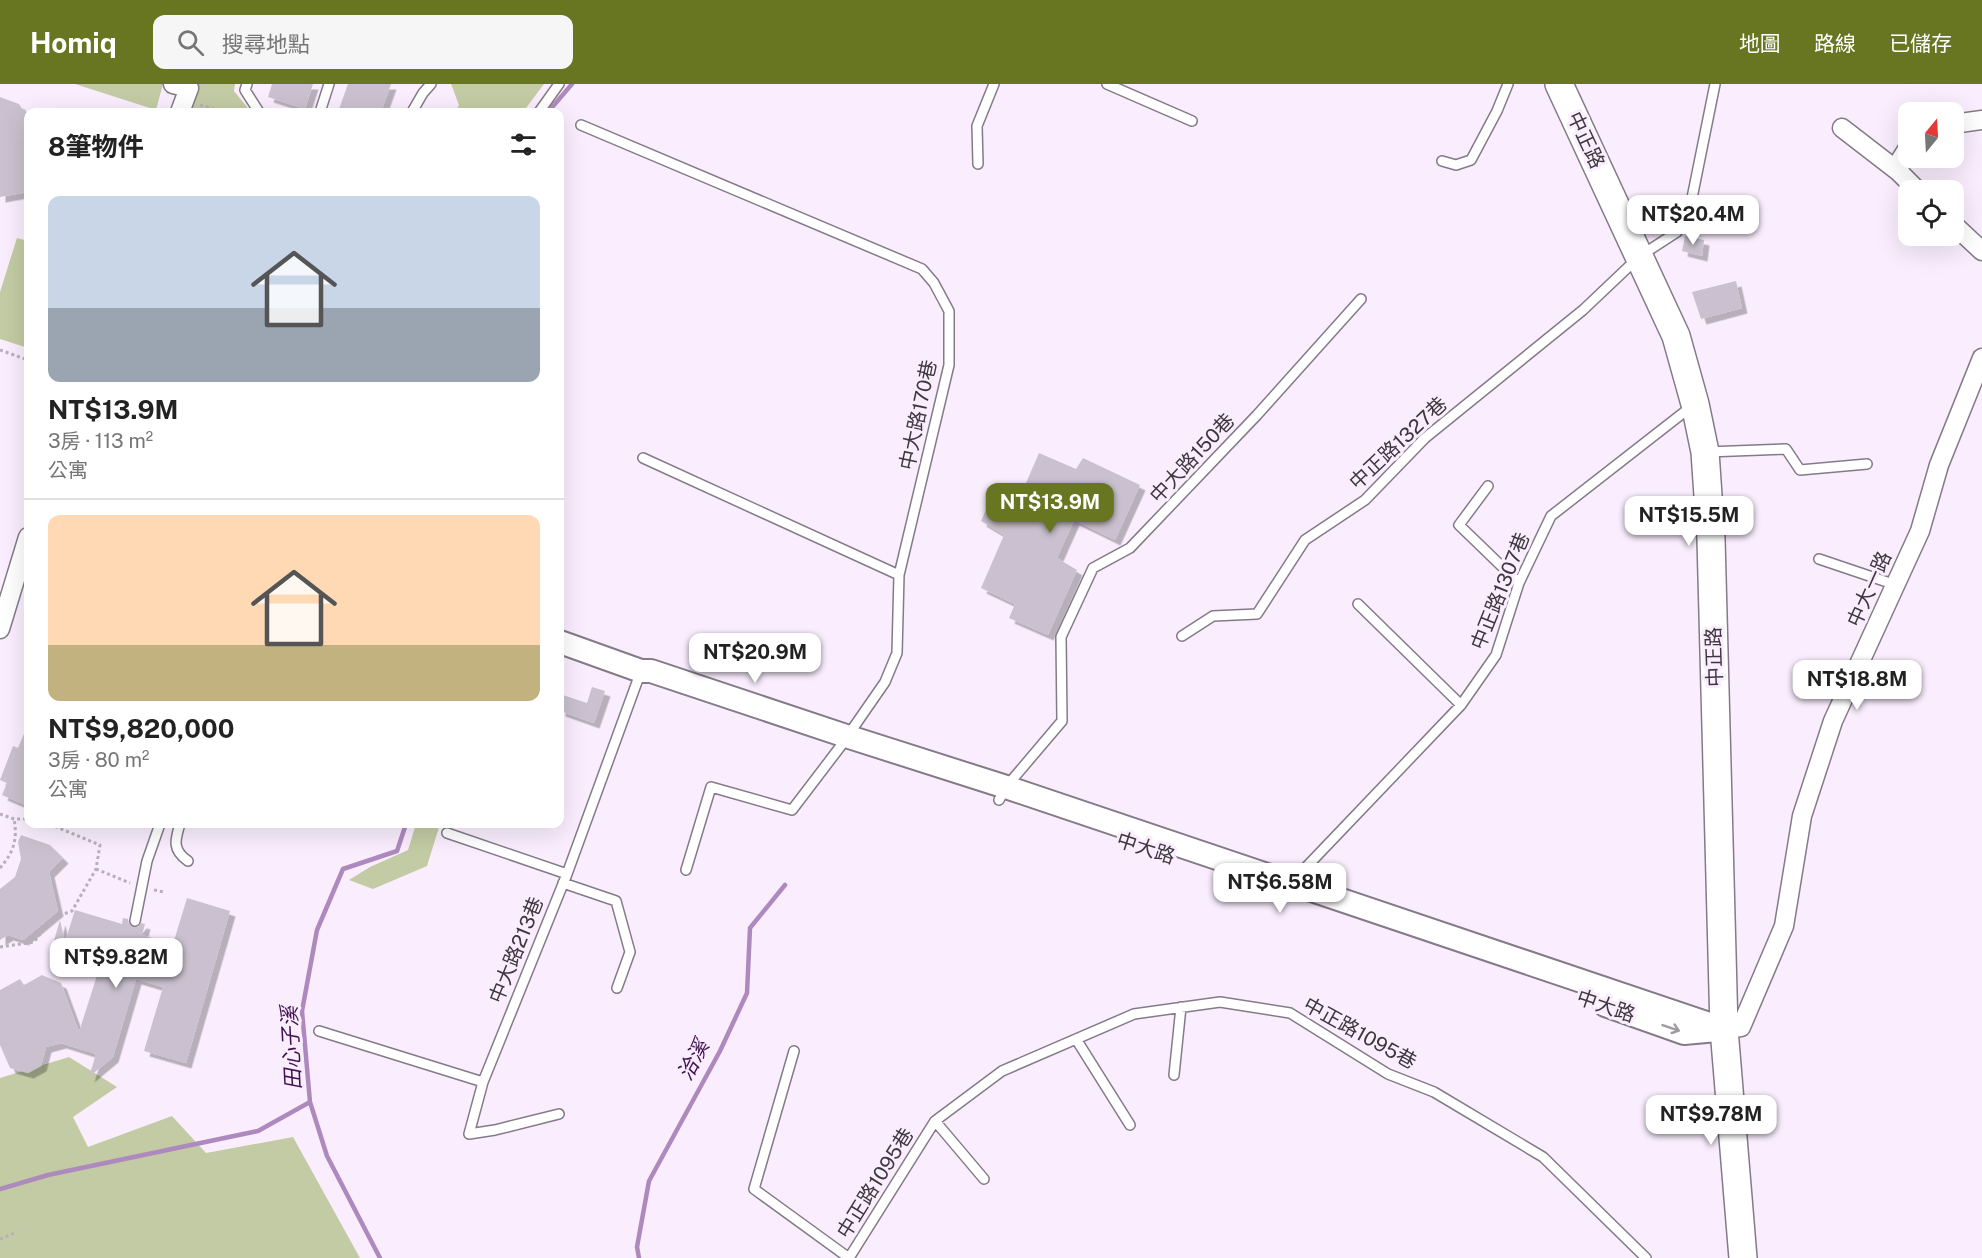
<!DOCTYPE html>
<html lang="zh-TW">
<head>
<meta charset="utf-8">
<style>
	body { margin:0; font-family:"Public Sans","Noto Sans TC",sans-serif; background:#f6f6f6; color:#222; height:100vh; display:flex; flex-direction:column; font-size:22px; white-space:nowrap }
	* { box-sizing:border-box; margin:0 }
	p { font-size:20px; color:#767676 }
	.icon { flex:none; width:33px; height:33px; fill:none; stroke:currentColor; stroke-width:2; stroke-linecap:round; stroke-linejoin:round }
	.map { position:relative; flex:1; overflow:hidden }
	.panel { position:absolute; left:24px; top:24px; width:540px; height:720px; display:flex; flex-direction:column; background:#fff; border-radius:12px; box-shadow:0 6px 24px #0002 }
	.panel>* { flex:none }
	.needle { width:39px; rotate:18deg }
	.controls { position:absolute; left:1898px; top:18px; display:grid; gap:12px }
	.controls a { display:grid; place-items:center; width:66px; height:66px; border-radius:12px; background:#fff; box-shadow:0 6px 24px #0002; font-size:30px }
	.price { position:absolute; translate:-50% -51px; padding:0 14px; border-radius:12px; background:#fff; color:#222; font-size:20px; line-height:39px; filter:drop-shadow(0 2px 3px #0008) }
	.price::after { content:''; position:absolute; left:50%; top:36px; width:18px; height:14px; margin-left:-9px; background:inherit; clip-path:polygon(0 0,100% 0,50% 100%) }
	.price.selected { background:#687622; color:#fff }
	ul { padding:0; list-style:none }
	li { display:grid; align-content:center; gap:12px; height:318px; padding:0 24px }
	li+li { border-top:2px solid #e0e0e0 }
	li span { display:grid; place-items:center; height:186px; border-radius:12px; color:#555 }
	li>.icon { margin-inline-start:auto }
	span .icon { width:108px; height:108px; fill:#fffc; stroke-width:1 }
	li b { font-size:26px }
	h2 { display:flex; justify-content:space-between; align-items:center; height:72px; padding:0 24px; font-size:26px }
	header { display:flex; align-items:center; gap:36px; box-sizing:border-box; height:84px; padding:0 30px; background:#687622; color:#fff }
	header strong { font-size:28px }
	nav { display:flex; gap:33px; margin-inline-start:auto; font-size:21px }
	.search { width:420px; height:54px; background:#f6f6f6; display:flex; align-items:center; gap:15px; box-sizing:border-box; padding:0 21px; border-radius:12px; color:#767676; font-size:22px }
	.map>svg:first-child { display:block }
	.green { fill:#c2cba3 }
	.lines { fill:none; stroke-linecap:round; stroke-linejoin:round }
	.stream { stroke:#ae89bd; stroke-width:4.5 }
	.building { fill:#cac0cf; filter:url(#shadow) }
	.service-casing { stroke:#847a88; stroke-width:12 }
	.minor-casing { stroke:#847a88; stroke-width:21 }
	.tertiary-casing { stroke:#847a88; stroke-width:26 }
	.secondary-casing { stroke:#847a88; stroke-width:30 }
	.path { stroke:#b8afbb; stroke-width:3; stroke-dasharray:3 3; stroke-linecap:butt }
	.service { stroke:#fff; stroke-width:9 }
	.minor { stroke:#fff; stroke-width:18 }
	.tertiary { stroke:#fff; stroke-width:22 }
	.secondary { stroke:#fff; stroke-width:27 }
	.oneway { stroke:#9e9c9e }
	.labels { text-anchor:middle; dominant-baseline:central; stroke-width:6; stroke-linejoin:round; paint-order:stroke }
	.street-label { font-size:20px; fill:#3c383e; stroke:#faeefe }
	.water-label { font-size:21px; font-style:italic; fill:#421253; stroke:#faeefe }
</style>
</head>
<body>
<header>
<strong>Homiq</strong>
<div class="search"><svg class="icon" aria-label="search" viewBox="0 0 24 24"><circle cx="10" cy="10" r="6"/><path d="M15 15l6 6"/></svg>搜尋地點</div>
<nav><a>地圖</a><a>路線</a><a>已儲存</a></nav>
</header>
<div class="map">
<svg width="1982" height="1174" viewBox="0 0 1982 1174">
	<defs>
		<filter id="shadow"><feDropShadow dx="5.5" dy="5.5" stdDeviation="0" flood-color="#0004"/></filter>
	</defs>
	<rect width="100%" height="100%" fill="#faeefe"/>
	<path class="green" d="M75,0H163L156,26Z
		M179,0H235L234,7L251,28H170Z
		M451,0H544L523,28H455L459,21Z
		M17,154L28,157V264L0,255V208Z
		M416,740H440L427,782L373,805L349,796L370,783L408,766Z
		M69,973L117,1003L73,1033L88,1063L172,1032L206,1069L293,1053L360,1174H0V994Z"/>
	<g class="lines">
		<path class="stream" d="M548,28L572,0
			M310,1018L327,1072L380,1174
			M0,1105L48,1091L258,1047L310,1018L302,927L317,846L343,785L397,767L406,740
			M639,1174L637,1163L649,1097L720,967L747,909L750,844L785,801"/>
	</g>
	<path class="building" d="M272,0H313L305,25L268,13Z
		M348,0H391L381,28H338Z
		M0,13L19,20L28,34V108L0,113Z
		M1685,152L1704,156L1702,172L1682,167Z
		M1736,197L1742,224L1701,235L1692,208Z
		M1039,369L1076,385L1083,374L1140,401L1115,456L1074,436L1057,474L1077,486L1048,551L1009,534L1015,520L981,504L1004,451L981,437L992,412L1016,422Z
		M592,603L605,607L594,639L560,627V610L587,619Z
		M28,640V722L2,711L7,699L0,696L13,662L18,664Z
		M21,751L50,761L63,774L49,788L58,827L23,856L8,851L0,856V805L15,793L21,775L18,758Z
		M187,814L230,827L186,979L144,967L163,903L136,895L113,973L89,993L96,970L61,959L46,963L41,982L28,989L10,984L0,961V906L20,895L24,901L42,891L61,899L79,948L100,882L51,867L60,836L65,858L75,826L122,840L123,834L128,835L129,840L133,843H138L141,839L145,840L142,851L173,860Z"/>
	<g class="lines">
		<defs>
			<path id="service" d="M247,0L245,6L259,28
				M1107,0L1192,37
				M320,28L329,0
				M412,28L423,9L431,0
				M539,28L559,0
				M581,41L922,185L934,199L949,227V281L899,491L897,569L885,598L840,663L792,726L711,703L686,786
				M1442,77L1456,81L1471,76L1497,27L1508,0
				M978,80L977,42L994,0
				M1707,368L1786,365L1800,386L1867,380
				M643,374L899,491
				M1488,402L1459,441L1519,499
				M1819,475L1896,501
				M1358,520L1461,621
				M1182,552L1213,532L1257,530L1305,456L1365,416L1425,354L1583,226L1640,172L1677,148L1692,114L1715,0
				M999,716L1006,703L1062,637L1061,553L1093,484L1130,464L1257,331L1361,215
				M180,740C175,756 172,766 188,777
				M447,749L567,790
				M563,799L616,817L630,868L617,904
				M1284,810L1290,800L1461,621L1496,571L1519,499L1551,432L1692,322
				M135,837L147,777L160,740
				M319,947L483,998L567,790L641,587
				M1076,955L1130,1041
				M794,967L754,1105L849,1174
				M1174,991L1181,923
				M483,998L469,1050L495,1046L559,1030
				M935,1037L984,1095
				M849,1174L935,1037L1002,987L1134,930L1220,918L1290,929L1388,990L1434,1008L1543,1073L1646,1174"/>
			<path id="minor" d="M173,0L189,4L180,28
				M1953,40L1982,36
				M1842,44L1899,88
				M1908,64L1901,75L1899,88L1917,106
				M1953,140L1982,167
				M0,545L28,453
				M1724,945L1741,943L1784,842L1802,732L1833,637L1920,447L1939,381L1982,274"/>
			<path id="tertiary" d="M560,558L641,587H651L846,652L1006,703L1724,945
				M1605,921L1684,949L1717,946"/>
			<path id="secondary" d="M1559,0L1676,252L1695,320L1705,368L1711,455L1724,945L1743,1174"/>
		</defs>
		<use href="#service" class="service-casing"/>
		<use href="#minor" class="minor-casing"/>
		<use href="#tertiary" class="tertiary-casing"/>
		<use href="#secondary" class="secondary-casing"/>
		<path class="path" d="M200,21L224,28
			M0,266L28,276
			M0,730L14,735H28
			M0,784C13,769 18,756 14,735
			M96,785L130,799
			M154,806L164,808
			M0,863L34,858L52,834L72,827L96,785L100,761L49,740
			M0,1155L17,1148"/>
		<use href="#service" class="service"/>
		<use href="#minor" class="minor"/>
		<use href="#tertiary" class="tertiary"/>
		<use href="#secondary" class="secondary"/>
	</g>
	<defs><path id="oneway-shaft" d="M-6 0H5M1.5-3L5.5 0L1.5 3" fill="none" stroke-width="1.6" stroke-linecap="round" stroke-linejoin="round" transform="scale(1.5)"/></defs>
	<use class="oneway" href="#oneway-shaft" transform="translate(1671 944) rotate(19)"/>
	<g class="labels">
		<g class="street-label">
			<text transform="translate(1586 56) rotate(65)">中正路</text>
			<text transform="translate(918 331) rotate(-78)">中大路170巷</text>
			<text transform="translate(1398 359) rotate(-43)">中正路1327巷</text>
			<text transform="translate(1192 374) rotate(-47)">中大路150巷</text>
			<text transform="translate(1869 505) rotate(-66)">中大一路</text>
			<text transform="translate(1500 507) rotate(-68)">中正路1307巷</text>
			<text transform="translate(1714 573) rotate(-92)">中正路</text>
			<text transform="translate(1146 764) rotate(18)">中大路</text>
			<text transform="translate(516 866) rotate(-68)">中大路213巷</text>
			<text transform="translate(1606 922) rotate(19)">中大路</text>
			<text transform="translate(1360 949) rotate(29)">中正路1095巷</text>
			<text transform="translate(875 1099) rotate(-58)">中正路1095巷</text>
		</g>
		<g class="water-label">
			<text transform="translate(291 964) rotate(-93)">田心子溪</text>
			<text transform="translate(693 976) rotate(-62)">洽溪</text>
		</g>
	</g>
</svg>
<div class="controls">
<a><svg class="needle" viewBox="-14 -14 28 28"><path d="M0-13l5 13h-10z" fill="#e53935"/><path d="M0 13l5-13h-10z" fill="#767676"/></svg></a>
<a><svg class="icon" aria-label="locate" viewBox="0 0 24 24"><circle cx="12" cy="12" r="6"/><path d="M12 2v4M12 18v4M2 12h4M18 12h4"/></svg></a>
</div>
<b class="price" style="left:1693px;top:162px">NT$20.4M</b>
<b class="price selected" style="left:1050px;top:450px">NT$13.9M</b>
<b class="price" style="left:1689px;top:463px">NT$15.5M</b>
<b class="price" style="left:755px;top:600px">NT$20.9M</b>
<b class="price" style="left:1857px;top:627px">NT$18.8M</b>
<b class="price" style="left:1280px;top:830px">NT$6.58M</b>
<b class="price" style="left:116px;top:905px">NT$9.82M</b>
<b class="price" style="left:1711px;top:1062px">NT$9.78M</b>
<section class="panel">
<h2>8筆物件<svg class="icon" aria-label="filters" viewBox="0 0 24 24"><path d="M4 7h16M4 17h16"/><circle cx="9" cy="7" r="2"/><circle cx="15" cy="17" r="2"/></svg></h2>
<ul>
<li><span style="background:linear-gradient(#c9d6e8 60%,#9aa5b1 0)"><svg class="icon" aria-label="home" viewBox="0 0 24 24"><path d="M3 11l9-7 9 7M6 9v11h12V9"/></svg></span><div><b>NT$13.9M</b><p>3房 · 113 m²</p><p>公寓</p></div></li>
<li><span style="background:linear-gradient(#ffd9b3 70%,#c2b280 0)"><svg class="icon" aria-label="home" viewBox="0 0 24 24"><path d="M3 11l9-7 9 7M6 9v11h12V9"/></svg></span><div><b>NT$9,820,000</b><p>3房 · 80 m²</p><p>公寓</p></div></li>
</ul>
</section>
</div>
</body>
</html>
